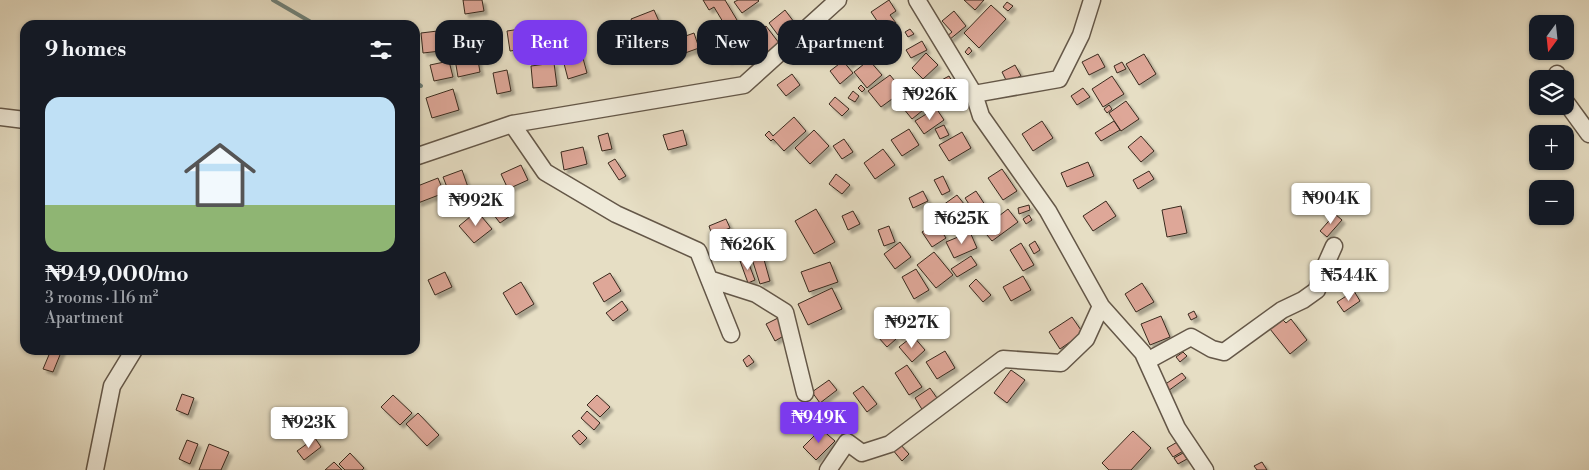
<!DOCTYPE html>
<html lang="en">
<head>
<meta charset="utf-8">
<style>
	body { margin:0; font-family:"Libre Bodoni",serif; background:#20242c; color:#f1f3f6; height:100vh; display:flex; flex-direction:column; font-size:19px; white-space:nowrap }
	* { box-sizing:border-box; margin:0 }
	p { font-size:16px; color:#9ea1a6 }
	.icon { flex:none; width:28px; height:28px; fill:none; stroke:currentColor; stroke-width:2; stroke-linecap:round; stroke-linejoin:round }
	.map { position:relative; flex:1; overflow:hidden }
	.details { position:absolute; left:20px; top:20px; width:400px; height:335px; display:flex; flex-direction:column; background:#171b24; border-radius:15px; box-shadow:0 1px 4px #0004 }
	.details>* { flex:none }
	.guide { position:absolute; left:435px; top:20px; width:475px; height:45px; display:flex; gap:10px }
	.needle { width:32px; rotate:195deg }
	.controls { position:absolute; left:1529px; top:15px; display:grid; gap:10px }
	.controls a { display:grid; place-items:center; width:45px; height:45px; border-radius:10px; background:#171b24; box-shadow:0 1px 4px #0004; font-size:25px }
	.price { position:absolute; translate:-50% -42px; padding:0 11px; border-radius:5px; background:#fff; color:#222; font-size:16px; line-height:32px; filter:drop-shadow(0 1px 2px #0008) }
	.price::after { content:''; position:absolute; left:50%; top:30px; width:15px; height:11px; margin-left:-8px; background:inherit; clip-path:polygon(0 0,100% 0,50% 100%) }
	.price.current { background:#7c3aed; color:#fff }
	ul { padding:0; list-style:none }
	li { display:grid; align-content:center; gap:10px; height:265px; padding:0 25px }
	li+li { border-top:1px solid #363941 }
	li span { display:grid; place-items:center; height:155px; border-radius:15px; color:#555 }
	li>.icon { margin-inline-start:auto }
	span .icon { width:90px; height:90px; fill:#fffc; stroke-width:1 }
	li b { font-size:21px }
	h2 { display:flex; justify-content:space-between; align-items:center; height:60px; padding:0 25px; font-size:21px }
	.pill { padding:0 18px; border-radius:15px; background:#171b24; box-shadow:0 1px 4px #0004; font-size:18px; line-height:45px }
	.pill.current { background:#7c3aed; color:#fff }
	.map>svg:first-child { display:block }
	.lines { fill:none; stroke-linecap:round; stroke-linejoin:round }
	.stream { stroke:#718279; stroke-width:4 }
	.building { fill:#dea798; stroke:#392a1e; filter:url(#shadow) }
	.minor-casing { stroke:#645748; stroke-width:19 }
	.minor { stroke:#efead9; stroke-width:16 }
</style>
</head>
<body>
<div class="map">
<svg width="1589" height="470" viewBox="0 0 1589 470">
	<defs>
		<filter id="shadow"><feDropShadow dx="3.5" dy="3.5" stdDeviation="1" flood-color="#0004"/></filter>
	</defs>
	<rect width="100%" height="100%" fill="#e6dec4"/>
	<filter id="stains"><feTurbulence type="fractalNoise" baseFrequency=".004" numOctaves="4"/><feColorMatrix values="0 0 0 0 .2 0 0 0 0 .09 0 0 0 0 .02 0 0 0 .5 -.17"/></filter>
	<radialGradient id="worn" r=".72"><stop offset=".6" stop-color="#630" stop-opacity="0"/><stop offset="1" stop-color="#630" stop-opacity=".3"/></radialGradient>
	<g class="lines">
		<path class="stream" d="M273,0L316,25
			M415,82L421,86"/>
	</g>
	<path class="building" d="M463,0H482L484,11L465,14Z
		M703,0H725L737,20L726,27L714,7L709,10Z
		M738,0H758L759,1L742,13L734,2Z
		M889,0L896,11L890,15L896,23L884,31L871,12Z
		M964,0H984L975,10Z
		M1007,2L1013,6L1008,11L1003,7Z
		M991,5L1006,19L979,48L964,33Z
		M654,10L661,26L638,36L631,19Z
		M785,10L794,22L778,35L769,23Z
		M954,11L966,26L949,40L946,37L952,32L942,21Z
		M766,26L779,43L762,56L749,39Z
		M527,28L530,48L510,51L507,31Z
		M910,29L914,34L908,37L905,32Z
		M446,30L449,50L423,53L421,33Z
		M848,32L864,52L849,65L833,45Z
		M694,33L699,48L671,58L666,43Z
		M737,36L745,52L728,61L720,45Z
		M883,39L891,52L880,58L872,45Z
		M922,41L927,50L911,58L906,50Z
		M475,43L480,72L458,77L453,47Z
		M969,47L972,51L968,55L965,52Z
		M581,51L587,73L568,79L562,56Z
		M926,53L938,65L923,79L912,68Z
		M1098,54L1105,67L1089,75L1082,62Z
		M1144,54L1156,74L1139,85L1126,64Z
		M869,60L882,75L867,88L854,72Z
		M449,61L453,77L434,81L430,65Z
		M843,61L853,73L840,84L830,71Z
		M1122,62L1126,69L1117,73L1114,66Z
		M554,63L557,86L533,88L531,66Z
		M1015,65L1021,76L1007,82L1002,72Z
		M507,70L511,91L497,94L493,73Z
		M792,74L800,85L786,96L777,85Z
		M890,75L903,91L881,107L868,91Z
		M949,76L953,83L943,89L938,82Z
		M1112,76L1124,94L1103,107L1092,89Z
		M861,85L865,89L862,92L858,88Z
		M920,87L933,102L912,119L899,103Z
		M1083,88L1090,97L1077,105L1071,96Z
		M453,89L459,110L432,118L426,98Z
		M853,91L859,96L855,102L848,98Z
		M835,97L849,109L842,116L829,104Z
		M1126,101L1139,119L1121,131L1109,113Z
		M1109,105L1112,109L1107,113L1104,109Z
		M936,108L944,120L924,134L915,121Z
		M794,117L806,131L784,151L773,139L771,141L765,135L769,131L773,136Z
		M1042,121L1053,138L1033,151L1022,134Z
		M1114,121L1120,130L1101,141L1095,133Z
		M944,125L949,135L940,139L935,129Z
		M909,129L919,145L902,156L891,140Z
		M683,130L687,145L668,150L663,135Z
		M814,130L829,146L810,164L795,148Z
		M962,132L971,148L949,161L939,145Z
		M608,133L612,149L602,151L598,136Z
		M1141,136L1154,151L1141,162L1128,147Z
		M844,139L853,152L842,159L833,146Z
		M583,147L587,164L564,170L561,152Z
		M883,149L895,165L875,179L864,163Z
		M615,159L626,176L619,180L608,163Z
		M1088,162L1094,176L1067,187L1061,173Z
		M521,165L528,180L508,189L501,174Z
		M1002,169L1017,191L1003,200L988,178Z
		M462,170L470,193L452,200L443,177Z
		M1149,171L1154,179L1138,189L1133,180Z
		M836,174L850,185L842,194L829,184Z
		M943,176L950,191L942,195L934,180Z
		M438,178L444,193L418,203L415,187Z
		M496,191L513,214L500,223L483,201Z
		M923,191L928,201L913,208L909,198Z
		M976,191L989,211L978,218L965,198Z
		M957,195L968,209L955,220L943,205Z
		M1106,201L1116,216L1093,231L1083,216Z
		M1029,205L1030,210L1019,214L1018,208Z
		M1181,206L1187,233L1167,237L1162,210Z
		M816,209L835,242L814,254L795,221Z
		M1008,209L1018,222L992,241L982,229Z
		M477,211L492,229L474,243L459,226Z
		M853,211L860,224L848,230L842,216Z
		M1335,214L1342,220L1327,237L1320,231Z
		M1029,215L1032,220L1026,224L1023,219Z
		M726,219L730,228L712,235L709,226Z
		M936,223L946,238L932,247L922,232Z
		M889,226L895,242L884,246L878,230Z
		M970,232L977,248L954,258L946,242Z
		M1035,241L1040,250L1034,254L1029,245Z
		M900,242L911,257L895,269L884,254Z
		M1021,243L1034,265L1023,271L1010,250Z
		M934,252L953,275L936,288L917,265Z
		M763,256L770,281L760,284L752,259Z
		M971,256L977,265L957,277L951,269Z
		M747,259L755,280L748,283L740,261Z
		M830,262L838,282L809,292L801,272Z
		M916,269L929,290L914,299L902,277Z
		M445,272L452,287L435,295L428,280Z
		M610,273L621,291L604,302L593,283Z
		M1023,276L1031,290L1011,301L1003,287Z
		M976,279L991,295L983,302L969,286Z
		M521,282L534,304L516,315L503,293Z
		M1142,283L1154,302L1136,312L1125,294Z
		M832,288L842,309L808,325L798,304Z
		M1354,291L1360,301L1344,312L1337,302Z
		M622,301L628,310L613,321L606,313Z
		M1194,311L1197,317L1191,320L1188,314Z
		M1161,316L1170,337L1150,345L1141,324Z
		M1072,317L1083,333L1060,349L1049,332Z
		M778,318L787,334L775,341L766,324Z
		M1291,319L1307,340L1290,354L1270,329L1283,320L1286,323Z
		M896,320L906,328L899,337L889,328Z
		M887,329L896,339L887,347L878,337Z
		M913,336L925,350L912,362L899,347Z
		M51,350H62L53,372L43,369Z
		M945,351L955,368L937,379L926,362Z
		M1183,352L1187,356L1180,362L1176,357Z
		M749,355L754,362L747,367L743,360Z
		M907,365L922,387L909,395L895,373Z
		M1011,370L1025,380L1007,403L994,393Z
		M1182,373L1186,378L1168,391L1164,385Z
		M829,380L837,390L820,403L812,392Z
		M863,386L877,404L867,412L853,393Z
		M930,388L939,401L923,411L915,398Z
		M182,394L194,398L188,415L176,410Z
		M393,395L412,413L400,425L381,407Z
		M597,395L610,407L600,417L587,405Z
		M587,411L600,423L594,430L581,418Z
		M418,413L439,435L427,446L406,424Z
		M821,429L835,441L816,460L803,447Z
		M579,430L587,438L580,445L572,436Z
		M1133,431L1151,448L1131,470H1109L1102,463Z
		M315,438L321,447L304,460L297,451Z
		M187,440L198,444L190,464L179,459Z
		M1179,441L1185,450L1173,457L1167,448Z
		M899,443L909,454L902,461L892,449Z
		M209,444L229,452L221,470H199Z
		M350,453L364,468L362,470H345L339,464Z
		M1183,453L1187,459L1178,464L1174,458Z
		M334,462L342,470H325Z
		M1262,462L1267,470H1257L1254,466Z"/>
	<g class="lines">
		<defs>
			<path id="minor" d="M917,0L974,94L981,116L1048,211L1101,306L1143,353L1177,428L1205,470
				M1557,74L1559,79
				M974,94L1059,79L1081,35L1092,0
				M1565,101L1589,134
				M0,117L25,120
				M512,124L545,172L616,214L698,251L709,279L756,294L785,312L805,393
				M415,157L512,124L744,85L838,0
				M709,279L731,334
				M1147,361L1191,337L1212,349L1224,352L1282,310L1303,300L1317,290L1321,275L1334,246
				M95,470L112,386L134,350
				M828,470L847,442L862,453L890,444L1003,359L1061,363L1086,339L1101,306"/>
		</defs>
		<use href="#minor" class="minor-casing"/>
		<use href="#minor" class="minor"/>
	</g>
	<rect width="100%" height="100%" filter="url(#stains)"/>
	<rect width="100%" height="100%" fill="url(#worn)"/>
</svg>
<div class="controls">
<a><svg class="needle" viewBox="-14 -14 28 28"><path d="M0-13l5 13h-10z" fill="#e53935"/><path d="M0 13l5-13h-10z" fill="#9ea1a6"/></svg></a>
<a><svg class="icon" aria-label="layers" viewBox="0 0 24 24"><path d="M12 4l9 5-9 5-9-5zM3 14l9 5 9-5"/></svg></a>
<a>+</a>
<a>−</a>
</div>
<b class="price" style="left:930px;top:121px">₦926K</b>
<b class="price" style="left:1331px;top:225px">₦904K</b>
<b class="price" style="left:476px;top:227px">₦992K</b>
<b class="price" style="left:962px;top:245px">₦625K</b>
<b class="price" style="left:748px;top:271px">₦626K</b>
<b class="price" style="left:1349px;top:302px">₦544K</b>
<b class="price" style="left:912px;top:349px">₦927K</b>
<b class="price current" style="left:819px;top:444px">₦949K</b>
<b class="price" style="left:309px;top:449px">₦923K</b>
<div class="guide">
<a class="pill">Buy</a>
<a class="pill current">Rent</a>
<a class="pill">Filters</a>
<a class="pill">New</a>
<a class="pill">Apartment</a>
</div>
<section class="details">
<h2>9 homes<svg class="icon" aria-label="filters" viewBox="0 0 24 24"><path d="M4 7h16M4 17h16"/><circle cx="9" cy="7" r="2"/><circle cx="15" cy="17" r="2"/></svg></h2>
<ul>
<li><span style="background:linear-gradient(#bfe0f5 70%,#8fb573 0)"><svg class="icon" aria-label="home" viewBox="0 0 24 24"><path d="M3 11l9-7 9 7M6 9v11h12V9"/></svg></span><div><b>₦949,000/mo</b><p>3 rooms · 116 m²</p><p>Apartment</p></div></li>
</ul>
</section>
</div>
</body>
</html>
